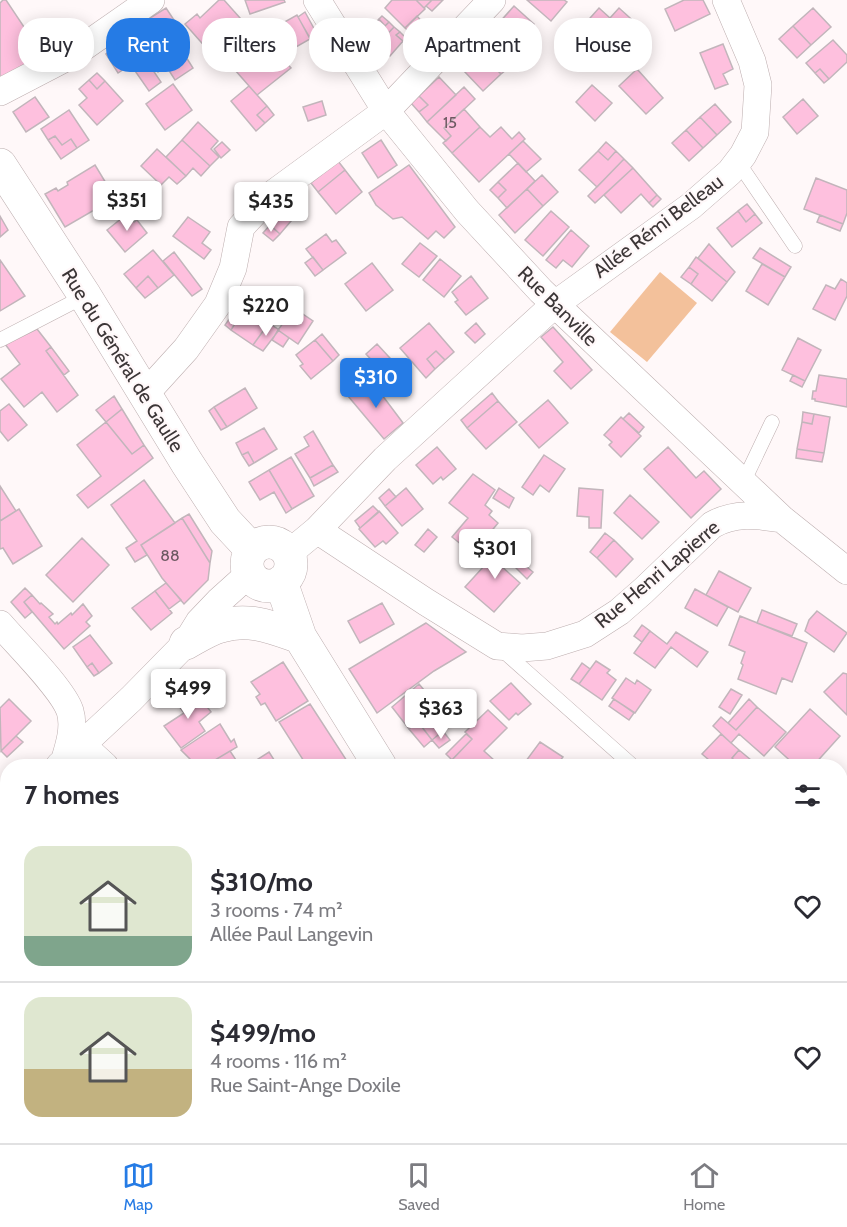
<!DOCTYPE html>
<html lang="en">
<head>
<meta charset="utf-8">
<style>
	body { margin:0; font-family:Cabin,sans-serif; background:#f2f2f3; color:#2b2b33; height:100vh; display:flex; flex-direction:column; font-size:22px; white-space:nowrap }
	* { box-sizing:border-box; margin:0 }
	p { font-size:20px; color:#7c7c81 }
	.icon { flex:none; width:33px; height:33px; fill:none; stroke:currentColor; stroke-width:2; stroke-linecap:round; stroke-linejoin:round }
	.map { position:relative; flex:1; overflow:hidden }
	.drawer { position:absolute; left:0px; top:759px; width:848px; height:384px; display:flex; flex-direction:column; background:#fff; border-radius:24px 24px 0 0; box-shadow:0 3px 15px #0003 }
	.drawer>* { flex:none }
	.top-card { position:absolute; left:18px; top:18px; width:812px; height:54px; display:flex; gap:12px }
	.price { position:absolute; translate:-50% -51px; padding:0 14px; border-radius:6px; background:#fff; color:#222; font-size:20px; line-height:39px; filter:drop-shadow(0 2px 3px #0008) }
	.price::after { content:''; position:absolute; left:50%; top:36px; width:18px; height:14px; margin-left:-9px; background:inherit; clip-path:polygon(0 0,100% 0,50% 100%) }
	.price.on { background:#257be5; color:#fff }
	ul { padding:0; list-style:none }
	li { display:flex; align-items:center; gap:18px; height:150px; padding:0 24px }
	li+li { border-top:2px solid #e1e1e2 }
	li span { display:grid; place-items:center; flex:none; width:168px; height:120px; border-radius:18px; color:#555 }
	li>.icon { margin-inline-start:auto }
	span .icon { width:72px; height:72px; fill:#fffc; stroke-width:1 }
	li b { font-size:26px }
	h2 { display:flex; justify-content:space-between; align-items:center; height:72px; padding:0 24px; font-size:26px }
	.pill { padding:0 21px; border-radius:24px; background:#fff; box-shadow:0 3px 15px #0003; font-size:21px; line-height:54px }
	.pill.on { background:#257be5; color:#fff }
	.menu { display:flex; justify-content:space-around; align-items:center; height:84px; border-top:2px solid #e1e1e2; background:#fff; font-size:16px; color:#7c7c81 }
	.menu a { display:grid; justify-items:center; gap:3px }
	.menu .on { color:#257be5 }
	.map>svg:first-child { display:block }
	.green { fill:#f3c19b }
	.building { fill:#fec0de; stroke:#c2b5bb; stroke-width:1.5 }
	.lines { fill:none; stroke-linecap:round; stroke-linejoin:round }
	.lane-casing { stroke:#bdaeaf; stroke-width:15 }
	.street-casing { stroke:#bdaeaf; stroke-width:28 }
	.secondary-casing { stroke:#bdaeaf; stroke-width:34 }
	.lane { stroke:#fff; stroke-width:14 }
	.street { stroke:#fff; stroke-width:27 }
	.secondary { stroke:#fff; stroke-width:33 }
	.labels { text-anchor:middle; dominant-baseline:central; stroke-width:4.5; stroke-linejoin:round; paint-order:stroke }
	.number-label { font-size:16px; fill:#6c5861 }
	.street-label { font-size:20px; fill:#3c3637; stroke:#fff8f9 }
</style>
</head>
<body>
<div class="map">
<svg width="847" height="1143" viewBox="0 0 847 1143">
	<rect width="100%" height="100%" fill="#fff8f9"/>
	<path class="green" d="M660,272L697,303L647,362L610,332Z"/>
	<path class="building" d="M3,0H6L38,48L44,44L49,51L0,79V3Z
		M219,0H224L265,46L269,43L291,68L257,95L235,70L255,54L253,52L238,66L225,51L216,59L185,24L197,14L200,18Z
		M245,0H284L285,2L250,14Z
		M392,0H416L425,9L405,28L385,8Z
		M416,0H432L424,8Z
		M432,0H443L432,11L426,6Z
		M527,0H564L567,2L551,21Z
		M684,0H703L710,14L675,31L665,9Z
		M514,6L534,24L519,42L498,24Z
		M166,8L176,23L160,33L150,18Z
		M599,8L610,18L586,45L574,36Z
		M619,8L639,26L624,43L615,35L621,28L610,18Z
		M813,8L831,27L811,45L793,26Z
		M305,12L317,34L310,38L298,17Z
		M297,15L310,39L289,51L283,42L280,44L272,29Z
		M382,16L389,22L385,26L379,19Z
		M417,16L423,23L412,34L405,28Z
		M610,18L621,28L615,35L624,43L606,64L586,45Z
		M379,19L385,26L389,22L394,27L377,45L366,34Z
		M498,24L519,42L505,58L486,38Z
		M793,26L811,45L797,58L779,39Z
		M394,27L400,32L396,35L403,41L390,56L377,45Z
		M400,32L406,38L403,41L396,35Z
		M475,37L506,70L501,74L482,55L464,71L452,58Z
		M833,40L847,55V62L829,79L820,69L815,73L806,63Z
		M124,41L139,59L118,73L106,54Z
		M723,44L733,69L723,74L728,84L715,89L700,53Z
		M156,49L167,66L158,72L146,55Z
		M482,55L501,74L483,91L464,71Z
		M186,57L193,68L175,80L168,69Z
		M146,60L161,82L149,91L133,68Z
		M637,69L663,98L646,114L619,86Z
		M820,69L829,79L824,83L815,73Z
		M97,73L105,81L97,89L89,80Z
		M439,77L456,95L427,122L419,112L428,105L419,96Z
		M89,80L97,89L105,81L123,101L97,125L79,105L87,98L79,89Z
		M173,84L192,110L165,130L146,104Z
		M592,85L612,103L595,121L576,102Z
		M249,86L267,106L257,115L265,123L256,131L231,101Z
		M464,87L475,99L444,128L451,136L446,141L427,122Z
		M419,96L428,105L419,112L411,103Z
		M35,97L49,117L26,132L13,112Z
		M803,99L818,116L797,134L783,117Z
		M322,101L326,115L308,121L303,107Z
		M715,104L731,122L717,135L700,117Z
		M267,106L274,115L265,123L257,115Z
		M464,109L480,127L452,153L443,143L451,136L444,128Z
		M69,110L89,140L77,148L71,139L62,145L55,136L48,140L41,129Z
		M700,117L717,135L703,148L686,130Z
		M198,122L218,141L211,149L219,157L210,166L182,140Z
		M480,127L490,137L501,127L512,139L519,132L525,139L479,182L452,153Z
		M686,130L703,148L689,161L672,143Z
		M55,136L62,145L71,139L77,148L61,159L48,140Z
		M182,140L210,166L201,176L193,168L186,176L166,157Z
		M381,140L397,165L378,178L362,153Z
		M523,141L541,159L526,172L509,154Z
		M222,142L230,150L221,158L214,149Z
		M606,142L616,151L608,160L598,151Z
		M157,149L186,176L177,184L169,177L161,185L141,166Z
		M598,151L608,160L616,151L624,159L597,187L579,170Z
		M624,159L633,168L595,203L588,196Z
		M338,161L345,170L318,192L311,183Z
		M518,163L535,181L507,208L498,198L506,190L498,182Z
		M95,165L115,198L65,227L45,194L56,188L58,191L68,185L67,182Z
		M409,165L455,227L444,238L436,231L428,239L402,217L393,219L376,205L369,193Z
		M633,168L657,195L649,203L641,194L621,213L604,195Z
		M345,170L362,192L336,214L318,192Z
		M542,175L558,192L543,206L527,189Z
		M816,178L847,190V213L843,224L804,209Z
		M498,182L506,190L498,198L490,190Z
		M527,189L543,206L515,233L499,215Z
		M657,195L661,199L653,207L649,203Z
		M284,203L297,214L280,234L267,223Z
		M747,204L755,214L746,222L738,211Z
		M551,211L569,227L543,256L525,240Z
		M738,211L746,222L755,214L762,223L732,247L717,228Z
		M127,214L134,222L137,220L147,233L125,252L107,230Z
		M820,215L843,224L840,231L817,222Z
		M0,216L8,230L0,237Z
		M188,217L210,232L202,243L211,250L204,259L173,236Z
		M270,225L280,234L273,241L263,233Z
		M571,230L589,246L572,267L563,260L556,268L546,260Z
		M326,234L332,242L336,240L346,253L323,270L306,249Z
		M420,243L437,256L419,277L402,264Z
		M709,244L735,272L727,282L698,258Z
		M760,248L791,267L785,277L753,258Z
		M153,250L174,275L158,288L148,276L136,288L124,274Z
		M174,252L202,289L192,296L163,261Z
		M313,257L323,270L315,276L305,263Z
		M696,257L727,282L712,301L691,284L698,274L689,267Z
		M440,259L461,276L444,297L423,280Z
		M0,260L25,296L0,311Z
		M372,263L393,290L366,311L345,284Z
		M762,264L785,277L768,305L746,291Z
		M689,267L698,274L691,284L681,277Z
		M148,276L158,288L145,298L136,288Z
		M471,276L488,298L466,315L455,302L458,300L452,292Z
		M841,279L847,283V296L835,320L813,309L826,285L835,289Z
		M243,305L269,323L253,345L231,330L240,316L236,313Z
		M294,308L313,321L298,344L278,330Z
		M234,312L240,316L231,330L225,325Z
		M269,323L279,330L263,351L253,345Z
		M429,323L454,352L445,360L436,351L427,359L435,369L426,378L400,348Z
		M476,323L485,334L475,343L465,333Z
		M553,327L592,370L571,389L554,371L563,362L541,337Z
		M37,329L51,347L46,351L78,395L57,412L42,392L24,407L1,379L20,364L5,344Z
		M278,330L289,338L283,347L272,340Z
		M322,334L339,355L333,361L315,340Z
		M798,338L821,350L805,381L782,370Z
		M315,340L333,361L311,379L300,366L303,364L296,355Z
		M377,344L401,370L390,380L366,354Z
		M51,347L69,371L64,375L46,351Z
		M436,351L445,360L435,369L427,359Z
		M793,375L805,381L802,387L790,381Z
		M819,375L847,379V407L815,401V399H812L813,391H816Z
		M370,379L403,423L384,439L348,396Z
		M245,388L257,408L227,427L214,407Z
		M492,393L498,401L467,428L461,420Z
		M114,396L122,409L106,422L96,410Z
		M548,400L568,423L539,448L519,425Z
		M498,401L517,422L486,449L467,428Z
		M9,404L27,425L8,441L0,431V411Z
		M214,407L227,427L221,430L209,411Z
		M122,409L144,445L132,454L106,422Z
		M803,412L814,414L812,424L802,422Z
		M629,413L644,427L639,433L623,419Z
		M814,414L830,417L824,453L797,449L802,422L812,424Z
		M621,417L641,436L621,457L609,445L612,442L604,435Z
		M106,422L132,454L144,445L153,458L88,508L77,495L101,476L77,445Z
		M264,428L277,449L254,463L248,452L242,455L236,443Z
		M313,431L333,465L310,478L295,454L309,446L304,437Z
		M437,447L456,469L443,480L441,477L433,484L416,465Z
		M668,447L696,478L704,471L721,489L691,518L644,469Z
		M797,449L824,453L822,462L796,458Z
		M248,452L254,463L249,466L242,455Z
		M544,455L565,469L549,492L540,485L533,495L522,487Z
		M291,457L314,496L292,509L269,470Z
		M333,465L338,472L314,486L310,478Z
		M269,470L292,509L286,513L274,492L260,500L249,482Z
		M473,474L495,490L485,505L492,511L489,515L498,523L473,554L452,537L468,518L449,503Z
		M144,480L175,523L141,545L147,555L135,562L126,548L137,541L111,505Z
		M0,486L16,511L0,521Z
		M406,488L423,509L402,526L385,506Z
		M499,488L514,498L509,508L493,498Z
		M579,488L603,490L601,528H589V517L577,516Z
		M389,489L396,497L385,506L379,498Z
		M630,495L659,522L642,539L614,513Z
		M373,506L379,512L360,528L355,521Z
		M19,509L42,546L13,564L3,548L0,549V521Z
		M379,511L398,533L386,544L383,541L375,547L359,529Z
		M189,514L212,551L210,563L182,518Z
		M182,518L210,563L208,580L184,604L162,578L141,545Z
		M428,529L437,537L424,552L415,545Z
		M605,533L614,540L597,558L590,552Z
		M82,538L109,565L73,602L46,575Z
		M614,540L633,559L616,577L597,558Z
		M504,544L520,559L513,567L504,559L499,564L520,583L494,612L465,587Z
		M521,562L533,572L527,579L516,568Z
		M719,571L751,588L738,612L706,595Z
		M166,583L181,600L169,609L155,591Z
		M25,588L32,595L24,602L32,612L25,618L11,602Z
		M695,589L728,607L717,626L685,608Z
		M155,591L172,613L151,630L132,608Z
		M32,595L40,604L41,603L53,614L49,617L55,624L57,622L58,624L71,613L72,615L83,604L92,616L86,622L90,626L64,649L24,602Z
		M382,603L394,624L360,643L348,621Z
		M762,610L797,624L792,636L757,623Z
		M817,611L847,633L834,652L805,631L809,620Z
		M740,616L807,643L792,682L782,678L776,694L738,679L743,665L741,663L745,652L729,645Z
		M426,623L466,652L434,671L377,713L349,669Z
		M642,625L650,631L642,642L634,636Z
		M650,631L667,644L676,632L708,652L697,667L671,647L655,668L634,653Z
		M90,635L112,663L99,673L92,663L87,667L73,647Z
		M596,661L610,670L607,673L616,680L602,700L579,684Z
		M283,662L308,701L276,721L265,703L261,705L256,697L260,694L251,682Z
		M92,663L99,673L94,676L87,667Z
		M582,663L590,669L579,684L571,679Z
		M843,673L847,674V715L824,692Z
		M626,678L635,684L637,680L651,690L635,713L612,698Z
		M511,683L531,704L518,715L516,713L509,720L490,701Z
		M419,684L444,714L435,721L443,731L432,740L418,722L409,729L392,707Z
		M731,689L742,695L730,714L719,707Z
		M186,691L195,705L202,700L211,712L199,722L205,731L181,748L164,726L184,713L174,699Z
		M9,699L31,721L1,751L0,708Z
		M614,699L634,713L629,720L609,706Z
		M749,699L757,707L736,730L728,723Z
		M310,704L347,761L340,766H307L279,722Z
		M757,707L786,732L764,756L739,734L731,743L713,726L721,717L736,730Z
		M810,709L840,736L813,766L809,762L805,766H796L775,747Z
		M488,710L507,728L484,751L495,761L493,766H446L472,739L465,732Z
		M418,722L432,740L424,747L409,729Z
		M220,724L231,742L234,739L237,747L205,766H197L181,750Z
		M443,731L450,740L439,748L432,740Z
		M466,734L472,739L452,760L446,754Z
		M721,734L739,750L732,758L735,761L730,766H716L702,754Z
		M16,736L23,742L7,757L1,751Z
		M540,742L563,757L556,766L523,765Z
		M739,750L751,760L745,766H730L735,761L732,758Z
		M230,751L240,766H205Z
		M269,752L278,766H247Z
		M8,877V945L0,952V900L5,895L0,891V882Z
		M7,1093L8,1136H35L41,1143H0V1097Z
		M145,1136H213L216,1139L211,1143H142L140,1140Z
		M255,1136H305L310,1139L307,1143H254L257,1137Z
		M337,1136H376L369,1143H330Z
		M376,1136H383L375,1143H369Z
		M674,1136H696L689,1143H683Z
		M696,1136H764L772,1143H689Z"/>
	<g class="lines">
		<defs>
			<path id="lane" d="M738,162L795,246
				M0,340L85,296
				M743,483L772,422
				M501,649L633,766
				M496,1136L512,1137L520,1143
				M769,1140L772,1136"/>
			<path id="street" d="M317,0L386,111L467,211L541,291L782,519L847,571
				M0,92L75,53L151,0
				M146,393L186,349L218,304L233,268L241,227L270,196L386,111L492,0
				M317,530L426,602L497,646L522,648L547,646L585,634L619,612L643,591L712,525C735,512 756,515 782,519
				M288,554L317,530L385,459L554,305L691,206L730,172L743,155L755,132L758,85L752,61L726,0
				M0,624C17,644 63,689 70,711C75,727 69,746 64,762
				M82,745L105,766
				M59,766L131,699L186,643L199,622L219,601L249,574
				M0,822L8,814
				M113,1143L121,1136"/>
			<path id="secondary" d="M0,165L85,296L187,463L225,521L252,550
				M247 564a22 22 0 1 1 44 0a22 22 0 1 1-44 0Z
				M281,582L300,637L380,766
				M186,643C197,637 209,629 221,626C249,617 274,628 300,637
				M840,1018L847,971
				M568,1136L571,1143
				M412,1143L420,1136
				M821,1143L822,1136"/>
		</defs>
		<use href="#lane" class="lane-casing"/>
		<use href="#street" class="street-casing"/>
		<use href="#secondary" class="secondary-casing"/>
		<use href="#lane" class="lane"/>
		<use href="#street" class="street"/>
		<use href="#secondary" class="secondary"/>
	</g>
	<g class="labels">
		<g class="number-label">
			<text x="450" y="122">15</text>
			<text x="170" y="555">88</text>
		</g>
		<g class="street-label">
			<text transform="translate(658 226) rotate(-37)">Allée Rémi Belleau</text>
			<text transform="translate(558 306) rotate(45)">Rue Banville</text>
			<text transform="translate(123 360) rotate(58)">Rue du Général de Gaulle</text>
			<text transform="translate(657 574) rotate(-40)">Rue Henri Lapierre</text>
		</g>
	</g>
</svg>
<b class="price" style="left:127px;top:232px">$351</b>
<b class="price" style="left:271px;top:233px">$435</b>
<b class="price" style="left:266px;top:337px">$220</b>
<b class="price on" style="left:376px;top:409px">$310</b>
<b class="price" style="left:495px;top:580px">$301</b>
<b class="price" style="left:188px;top:720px">$499</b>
<b class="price" style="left:441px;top:740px">$363</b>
<div class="top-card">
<a class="pill">Buy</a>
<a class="pill on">Rent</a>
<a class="pill">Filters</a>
<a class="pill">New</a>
<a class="pill">Apartment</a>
<a class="pill">House</a>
</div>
<section class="drawer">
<h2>7 homes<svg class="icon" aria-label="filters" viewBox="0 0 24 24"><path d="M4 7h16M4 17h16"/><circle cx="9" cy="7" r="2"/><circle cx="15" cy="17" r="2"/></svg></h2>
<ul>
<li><span style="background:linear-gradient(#dfe7d0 75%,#7fa58c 0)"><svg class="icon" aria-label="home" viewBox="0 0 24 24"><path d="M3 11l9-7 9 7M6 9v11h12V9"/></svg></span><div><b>$310/mo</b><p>3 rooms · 74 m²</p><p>Allée Paul Langevin</p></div><svg class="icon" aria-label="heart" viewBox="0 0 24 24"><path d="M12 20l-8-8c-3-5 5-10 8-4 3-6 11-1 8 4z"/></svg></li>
<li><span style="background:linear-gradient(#dfe7d0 60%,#c2b280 0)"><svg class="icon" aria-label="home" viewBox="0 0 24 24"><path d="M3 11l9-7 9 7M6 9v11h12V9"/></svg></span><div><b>$499/mo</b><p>4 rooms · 116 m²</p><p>Rue Saint-Ange Doxile</p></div><svg class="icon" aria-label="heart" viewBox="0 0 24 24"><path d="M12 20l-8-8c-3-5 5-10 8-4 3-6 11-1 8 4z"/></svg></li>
</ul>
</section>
</div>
<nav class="menu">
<a class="on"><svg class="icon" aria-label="map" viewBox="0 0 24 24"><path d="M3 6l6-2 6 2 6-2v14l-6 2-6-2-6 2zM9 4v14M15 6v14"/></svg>Map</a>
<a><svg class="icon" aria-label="saved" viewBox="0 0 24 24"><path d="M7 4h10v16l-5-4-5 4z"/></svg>Saved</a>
<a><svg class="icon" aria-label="home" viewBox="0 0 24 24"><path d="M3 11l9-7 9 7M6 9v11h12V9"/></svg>Home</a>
</nav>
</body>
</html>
